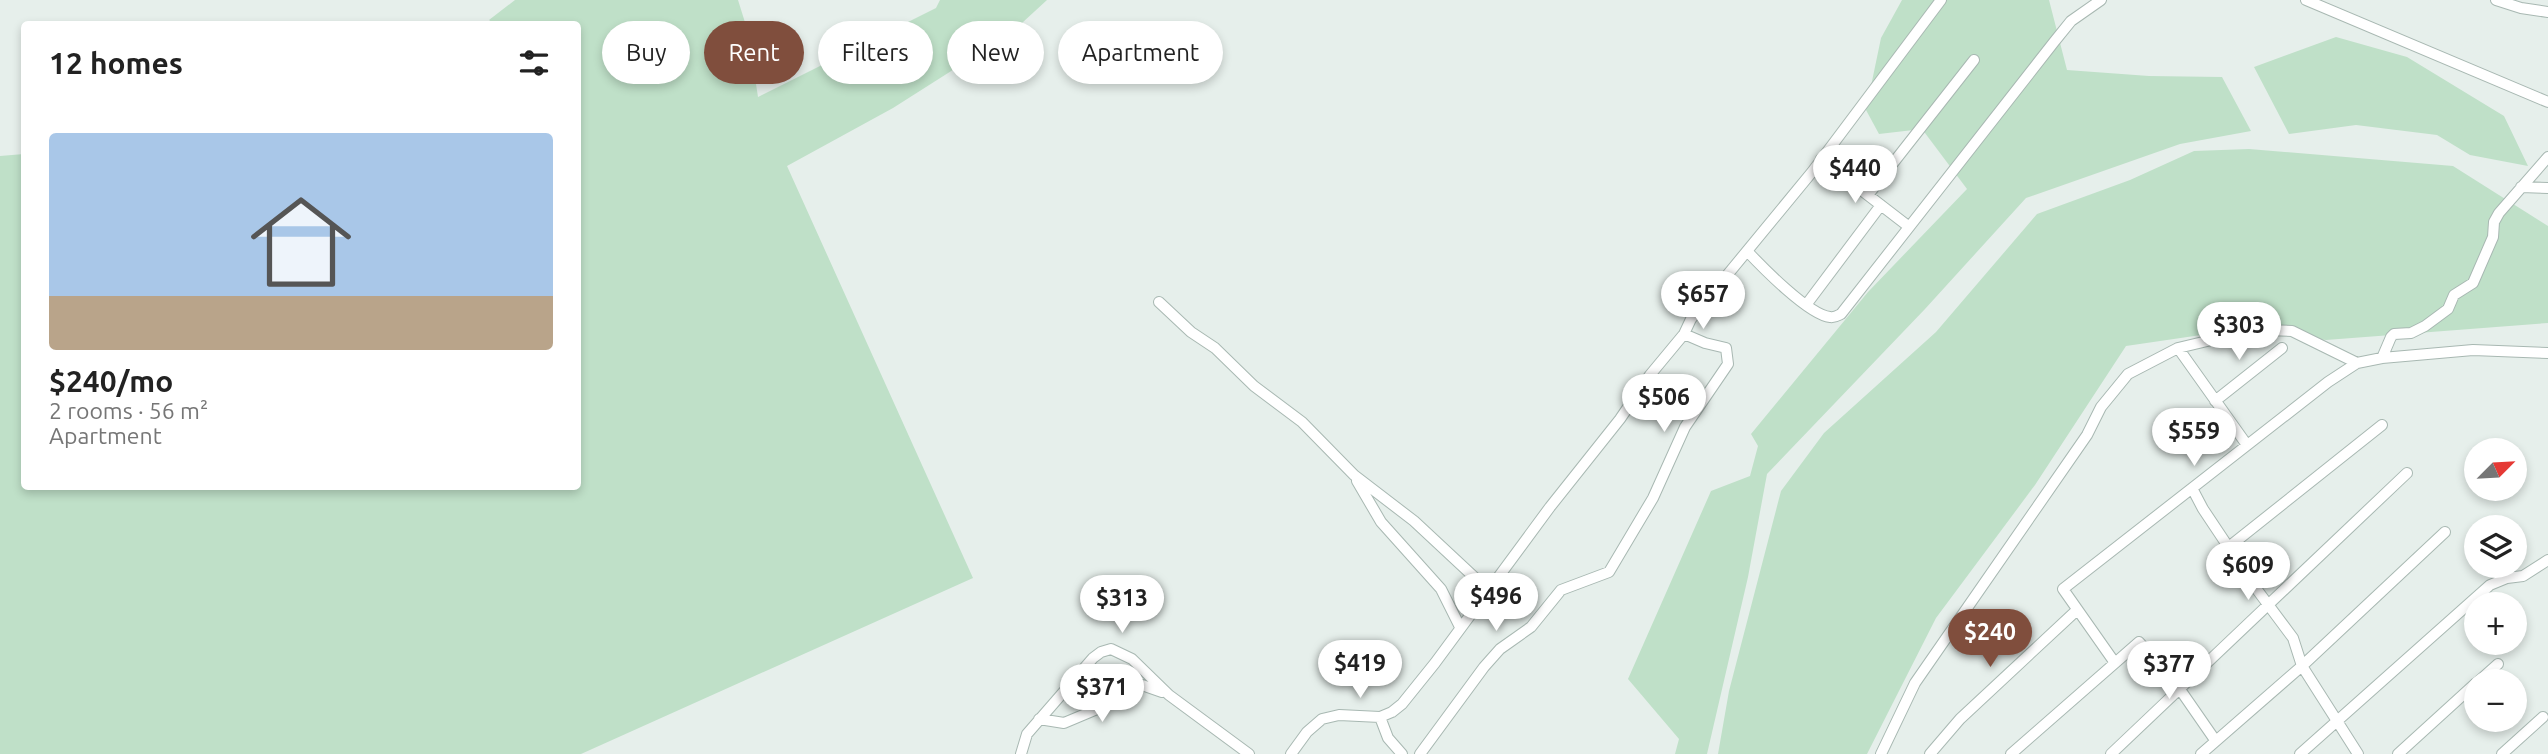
<!DOCTYPE html>
<html lang="en">
<head>
<meta charset="utf-8">
<style>
	body { margin:0; font-family:Ubuntu,sans-serif; background:#f6f6f6; color:#222; height:100vh; display:flex; flex-direction:column; font-size:26px; white-space:nowrap }
	* { box-sizing:border-box; margin:0 }
	p { font-size:23px; color:#767676 }
	.icon { flex:none; width:38px; height:38px; fill:none; stroke:currentColor; stroke-width:2; stroke-linecap:round; stroke-linejoin:round }
	.map { position:relative; flex:1; overflow:hidden }
	.details { position:absolute; left:21px; top:21px; width:560px; height:469px; display:flex; flex-direction:column; background:#fff; border-radius:7px; box-shadow:0 4px 10px #0003 }
	.details>* { flex:none }
	.guide { position:absolute; left:602px; top:21px; width:665px; height:63px; display:flex; gap:14px }
	.needle { width:46px; rotate:66deg }
	.buttons { position:absolute; left:2464px; top:438px; display:grid; gap:14px }
	.buttons a { display:grid; place-items:center; width:63px; height:63px; border-radius:50%; background:#fff; box-shadow:0 4px 10px #0003; font-size:35px }
	.price { position:absolute; translate:-50% -60px; padding:0 16px; border-radius:24px; background:#fff; color:#222; font-size:23px; line-height:46px; filter:drop-shadow(0 2px 4px #0008) }
	.price::after { content:''; position:absolute; left:50%; top:42px; width:21px; height:16px; margin-left:-10px; background:inherit; clip-path:polygon(0 0,100% 0,50% 100%) }
	.price.active { background:#804e3d; color:#fff }
	ul { padding:0; list-style:none }
	li { display:grid; align-content:center; gap:14px; height:371px; padding:0 28px }
	li span { display:grid; place-items:center; height:217px; border-radius:7px; color:#555 }
	li>.icon { margin-inline-start:auto }
	span .icon { width:126px; height:126px; fill:#fffc; stroke-width:1 }
	li b { font-size:30px }
	h2 { display:flex; justify-content:space-between; align-items:center; height:84px; padding:0 28px; font-size:30px }
	.chip { padding:0 24px; border-radius:32px; background:#fff; box-shadow:0 4px 10px #0003; font-size:24px; line-height:63px }
	.chip.active { background:#804e3d; color:#fff }
	.map>svg:first-child { display:block }
	.green { fill:#bfe0c8 }
	.lines { fill:none; stroke-linecap:round; stroke-linejoin:round }
	.minor-casing { stroke:#a8b8b2; stroke-width:12 }
	.minor { stroke:#fff; stroke-width:10 }
</style>
</head>
<body>
<div class="map">
<svg width="2548" height="754" viewBox="0 0 2548 754">
	<rect width="100%" height="100%" fill="#e6efeb"/>
	<path class="green" d="M515,0H738L748,32L758,97L936,8L940,0H1047L1011,33L893,108L787,166L973,578L581,754H0V156L24,154V486H578V24H494L489,20Z
		M1902,0H2049L2067,70L2149,76L2222,77L2251,131L2180,144L2026,198L1925,309L1767,474L1748,577L1707,754H1675L1679,739L1628,679L1711,491L1750,476L1758,446L1751,434L1868,292L1967,189L1922,129L1879,134L1866,110L1881,38Z
		M2336,37L2407,57L2504,116L2528,166L2470,155L2437,135L2356,125L2289,134L2254,67Z
		M2249,149L2453,166L2548,226V323L2326,340L2242,329L2126,346L2035,485L1936,618L1867,754H1718L1729,691L1781,491L1824,433L1936,332L2037,214L2130,180L2194,151Z"/>
	<g class="lines">
		<defs>
			<path id="minor" d="M2306,0L2548,102
				M2496,0L2521,8L2548,12
				M1821,159L1908,226
				M2521,187L2548,188
				M1868,195L1974,60
				M1747,251C1762,267 1809,315 1830,317C1834,318 1837,316 1841,314L2054,42L2071,21L2101,0
				M1159,302L1191,332L1215,348L1254,386L1302,422L1354,475L1414,521L1488,590
				M1806,305L1881,205
				M2178,348L2247,445
				M2382,358L2391,337L2394,334L2411,333L2425,326L2448,309L2454,295L2473,283L2493,237L2494,222L2499,213L2548,157
				M2215,401L2282,348
				M1357,481L1381,522L1441,589L1460,627
				M2193,490L2203,509L2255,587L2293,638L2302,666L2358,754
				M2230,546L2382,425
				M2115,663L2063,589L2328,382L2357,363
				M2479,681L2498,664
				M1380,717L1388,738L1402,754
				M1039,719L1064,723L1102,707L1142,685L1162,692
				M1021,754L1027,734L1093,658L1101,652L1111,649L1132,659L1169,695L1249,754
				M1291,754L1307,732L1322,719L1339,715L1380,717L1392,712L1402,704L1435,663L1550,507L1620,419L1650,375L1684,334L1691,319L1812,172L1941,0
				M1420,754L1484,667L1500,649L1531,627L1561,590L1609,572L1653,498L1685,427L1728,364L1726,348L1705,343L1684,334
				M1881,754L1915,683L2087,435L2101,407L2128,374L2178,348L2224,337L2266,330L2292,331L2357,363L2382,358L2473,350L2548,353
				M1930,754L1960,719L2077,610
				M2011,754L2139,642L2179,688L2215,740
				M2111,754L2407,473
				M2201,754L2302,666L2445,532
				M2300,754L2490,585L2507,578L2523,576L2548,560
				M2398,754L2476,683
				M2502,754L2543,717"/>
		</defs>
		<use href="#minor" class="minor-casing"/>
		<use href="#minor" class="minor"/>
	</g>
</svg>
<div class="buttons">
<a><svg class="needle" viewBox="-14 -14 28 28"><path d="M0-13l5 13h-10z" fill="#e53935"/><path d="M0 13l5-13h-10z" fill="#767676"/></svg></a>
<a><svg class="icon" aria-label="layers" viewBox="0 0 24 24"><path d="M12 4l9 5-9 5-9-5zM3 14l9 5 9-5"/></svg></a>
<a>+</a>
<a>−</a>
</div>
<b class="price" style="left:1855px;top:205px">$440</b>
<b class="price" style="left:1703px;top:331px">$657</b>
<b class="price" style="left:2239px;top:362px">$303</b>
<b class="price" style="left:1664px;top:434px">$506</b>
<b class="price" style="left:2194px;top:468px">$559</b>
<b class="price" style="left:2248px;top:602px">$609</b>
<b class="price" style="left:1496px;top:633px">$496</b>
<b class="price" style="left:1122px;top:635px">$313</b>
<b class="price active" style="left:1990px;top:669px">$240</b>
<b class="price" style="left:1360px;top:700px">$419</b>
<b class="price" style="left:2169px;top:701px">$377</b>
<b class="price" style="left:1102px;top:724px">$371</b>
<div class="guide">
<a class="chip">Buy</a>
<a class="chip active">Rent</a>
<a class="chip">Filters</a>
<a class="chip">New</a>
<a class="chip">Apartment</a>
</div>
<section class="details">
<h2>12 homes<svg class="icon" aria-label="filters" viewBox="0 0 24 24"><path d="M4 7h16M4 17h16"/><circle cx="9" cy="7" r="2"/><circle cx="15" cy="17" r="2"/></svg></h2>
<ul>
<li><span style="background:linear-gradient(#a9c7e8 75%,#b9a48a 0)"><svg class="icon" aria-label="home" viewBox="0 0 24 24"><path d="M3 11l9-7 9 7M6 9v11h12V9"/></svg></span><div><b>$240/mo</b><p>2 rooms · 56 m²</p><p>Apartment</p></div></li>
</ul>
</section>
</div>
</body>
</html>
